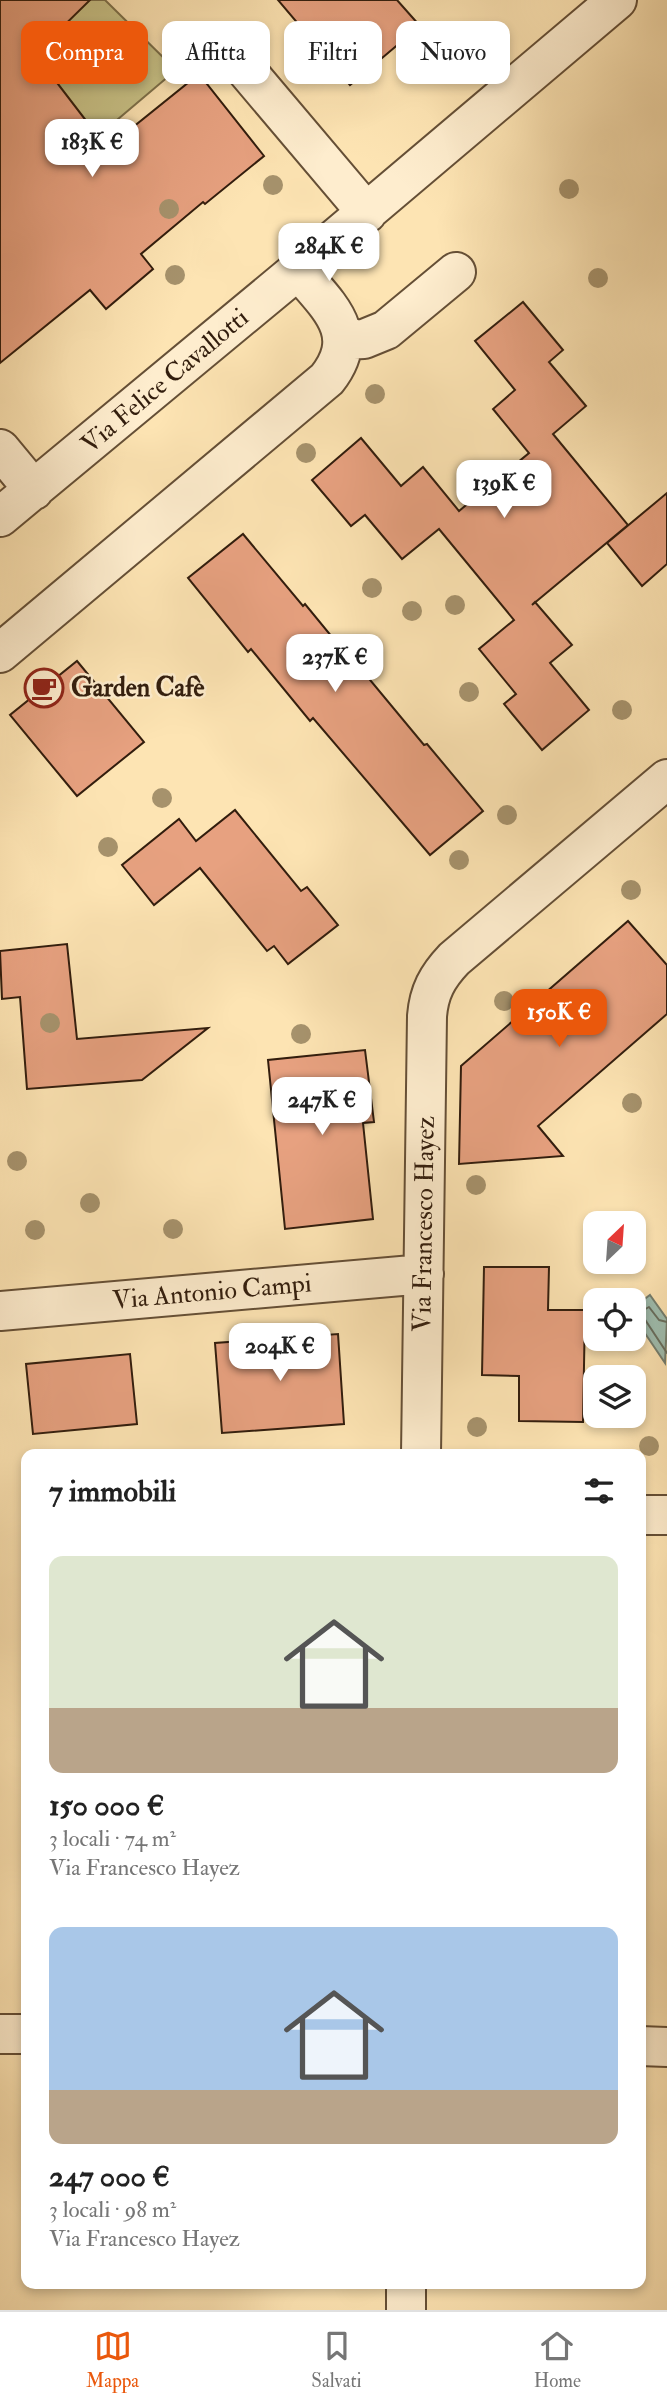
<!DOCTYPE html>
<html lang="it">
<head>
<meta charset="utf-8">
<style>
	body { margin:0; font-family:"IM FELL Double Pica",serif; background:#f2f2f2; color:#222; height:100vh; display:flex; flex-direction:column; font-size:26px; white-space:nowrap }
	* { box-sizing:border-box; margin:0 }
	p { font-size:23px; color:#767676 }
	.icon { flex:none; width:38px; height:38px; fill:none; stroke:currentColor; stroke-width:2; stroke-linecap:round; stroke-linejoin:round }
	.map { position:relative; flex:1; overflow:hidden }
	.side { position:absolute; left:21px; top:1449px; width:625px; height:840px; display:flex; flex-direction:column; background:#fff; border-radius:14px; box-shadow:0 4px 10px #0003 }
	.side>* { flex:none }
	.banner { position:absolute; left:21px; top:21px; width:626px; height:63px; display:flex; gap:14px }
	.needle { width:46px; rotate:25deg }
	.tools { position:absolute; left:583px; top:1211px; display:grid; gap:14px }
	.tools a { display:grid; place-items:center; width:63px; height:63px; border-radius:14px; background:#fff; box-shadow:0 4px 10px #0003; font-size:35px }
	.price { position:absolute; translate:-50% -60px; padding:0 16px; border-radius:14px; background:#fff; color:#222; font-size:23px; line-height:46px; filter:drop-shadow(0 2px 4px #0008) }
	.price::after { content:''; position:absolute; left:50%; top:42px; width:21px; height:16px; margin-left:-10px; background:inherit; clip-path:polygon(0 0,100% 0,50% 100%) }
	.price.current { background:#ea580c; color:#fff }
	ul { padding:0; list-style:none }
	li { display:grid; align-content:center; gap:14px; height:371px; padding:0 28px }
	li span { display:grid; place-items:center; height:217px; border-radius:14px; color:#555 }
	li>.icon { margin-inline-start:auto }
	span .icon { width:126px; height:126px; fill:#fffc; stroke-width:1 }
	li b { font-size:30px }
	h2 { display:flex; justify-content:space-between; align-items:center; height:84px; padding:0 28px; font-size:30px }
	.tag { padding:0 24px; border-radius:14px; background:#fff; box-shadow:0 4px 10px #0003; font-size:24px; line-height:63px }
	.tag.current { background:#ea580c; color:#fff }
	.tab-bar { display:flex; justify-content:space-around; align-items:center; height:98px; border-top:2px solid #e0e0e0; background:#fff; font-size:19px; color:#767676 }
	.tab-bar a { display:grid; justify-items:center; gap:4px }
	.tab-bar .current { color:#ea580c }
	.map>svg:first-child { display:block }
	.green { fill:#c8c287; stroke:#7d704a; stroke-width:2 }
	.water { fill:#9fbeb0; stroke:#737e6f; stroke-width:2 }
	.lines { fill:none; stroke-linecap:round; stroke-linejoin:round }
	.shore { stroke:#686e5e; stroke-width:2 }
	.building { fill:#e7a180; stroke:#321d0d; stroke-width:2 }
	.minor-casing { stroke:#654f36; stroke-width:42 }
	.minor { stroke:#feedce; stroke-width:38 }
	.tree { fill:#a6926c }
	.labels { text-anchor:middle; dominant-baseline:central; stroke-width:5; stroke-linejoin:round; paint-order:stroke }
	.street-label { font-size:26px; fill:#321d0d; stroke:#feedce }
	.poi-label { font-size:26px; font-weight:bold; fill:#321d0d; stroke:#feedce; text-anchor:start }
</style>
</head>
<body>
<div class="map">
<svg width="667" height="2310" viewBox="0 0 667 2310">
	<rect width="100%" height="100%" fill="#fde4b3"/>
	<filter id="stains"><feTurbulence type="fractalNoise" baseFrequency=".00286" numOctaves="4"/><feColorMatrix values="0 0 0 0 .2 0 0 0 0 .09 0 0 0 0 .02 0 0 0 .5 -.17"/></filter>
	<radialGradient id="worn" r=".72"><stop offset=".6" stop-color="#630" stop-opacity="0"/><stop offset="1" stop-color="#630" stop-opacity=".3"/></radialGradient>
	<path class="green" d="M90,0H105L176,70L98,136L0,8Z"/>
	<path class="water" d="M650,1295L667,1319L665,1363L634,1317V1307Z"/>
	<g class="lines">
		<path class="shore" d="M667,1322L659,1320L649,1307L640,1312L667,1353"/>
	</g>
	<path class="building" d="M0,0H90L35,54L107,148L199,74L264,156L205,204L203,202L141,254L153,269L106,309L90,290L0,363Z
		M278,0H397L420,26L350,85Z
		M523,302L563,350L549,362L586,406L553,434L628,525L532,605L535,602L572,645L550,663L589,710L542,750L504,704L516,694L479,649L514,620L439,529L402,559L365,515L351,526L312,480L361,438L401,486L423,467L459,511L529,453L493,409L515,390L475,341Z
		M667,493V564L642,586L607,543Z
		M243,534L303,606L305,604L364,676L366,675L424,745L427,744L483,811L430,855L313,718L310,721L251,649L248,652L188,578Z
		M77,661L144,742L77,796L10,715Z
		M235,810L301,891L307,887L338,925L288,964L274,946L267,951L200,868L154,905L122,865L179,819L196,841Z
		M628,921L667,965V1014L538,1126L563,1156L459,1164L461,1066Z
		M67,944L77,1039L208,1028L142,1080L27,1089L20,997L2,999L0,951Z
		M365,1050L374,1122L363,1123L373,1219L285,1229L268,1060Z
		M484,1267H549L548,1310H585L583,1422L519,1421V1376L482,1375Z
		M338,1334L344,1424L222,1433L215,1343Z
		M130,1354L137,1424L33,1434L26,1364Z"/>
	<g class="lines">
		<defs>
			<path id="minor" d="M230,51L367,213
				M343,340L364,339L386,330L456,272
				M0,449L34,490
				M0,517L298,270L617,0
				M0,653L327,379C363,333 328,306 298,270
				M0,1311L424,1274
				M421,1454L427,1016C429,992 437,977 454,959L667,779
				M640,1515H667
				M0,2034H26
				M640,2046L667,2047
				M406,2310V2284"/>
		</defs>
		<use href="#minor" class="minor-casing"/>
		<use href="#minor" class="minor"/>
	</g>
	<g class="tree">
		<circle cx="273" cy="185" r="10"/>
		<circle cx="569" cy="189" r="10"/>
		<circle cx="169" cy="209" r="10"/>
		<circle cx="175" cy="275" r="10"/>
		<circle cx="598" cy="278" r="10"/>
		<circle cx="375" cy="394" r="10"/>
		<circle cx="306" cy="453" r="10"/>
		<circle cx="372" cy="588" r="10"/>
		<circle cx="455" cy="605" r="10"/>
		<circle cx="412" cy="611" r="10"/>
		<circle cx="469" cy="692" r="10"/>
		<circle cx="622" cy="710" r="10"/>
		<circle cx="162" cy="798" r="10"/>
		<circle cx="507" cy="815" r="10"/>
		<circle cx="108" cy="847" r="10"/>
		<circle cx="459" cy="860" r="10"/>
		<circle cx="631" cy="890" r="10"/>
		<circle cx="504" cy="1001" r="10"/>
		<circle cx="50" cy="1023" r="10"/>
		<circle cx="301" cy="1034" r="10"/>
		<circle cx="632" cy="1103" r="10"/>
		<circle cx="17" cy="1161" r="10"/>
		<circle cx="476" cy="1185" r="10"/>
		<circle cx="90" cy="1203" r="10"/>
		<circle cx="173" cy="1229" r="10"/>
		<circle cx="35" cy="1230" r="10"/>
		<circle cx="477" cy="1427" r="10"/>
		<circle cx="649" cy="1446" r="10"/>
	</g>
	<defs>
		<symbol id="cafe-ring" viewBox="-11 -11 22 22"><circle r="9.5" fill="#feedce" stroke="#8f2418" stroke-width="1.5"/><path d="M-5.5-4.5H6V0H3Q3 3.5 0 3.5H-2.5Q-5.5 3.5-5.5 0ZM3-3.2v2h1.7v-2ZM-6 4.5H4V6H-6Z" fill="#8f2418"/></symbol>
	</defs>
	<g fill-rule="evenodd">
		<use href="#cafe-ring" x="22" y="666" width="44" height="44"/>
	</g>
	<g class="labels">
		<g class="street-label">
			<text transform="translate(165 381) rotate(-40)">Via Felice Cavallotti</text>
			<text transform="translate(424 1224) rotate(-89)">Via Francesco Hayez</text>
			<text transform="translate(212 1292) rotate(-5)">Via Antonio Campi</text>
		</g>
		<g class="poi-label">
			<text x="71" y="688">Garden Cafè</text>
		</g>
	</g>
	<rect width="100%" height="100%" filter="url(#stains)"/>
	<rect width="100%" height="100%" fill="url(#worn)"/>
</svg>
<div class="tools">
<a><svg class="needle" viewBox="-14 -14 28 28"><path d="M0-13l5 13h-10z" fill="#e53935"/><path d="M0 13l5-13h-10z" fill="#767676"/></svg></a>
<a><svg class="icon" aria-label="locate" viewBox="0 0 24 24"><circle cx="12" cy="12" r="6"/><path d="M12 2v4M12 18v4M2 12h4M18 12h4"/></svg></a>
<a><svg class="icon" aria-label="layers" viewBox="0 0 24 24"><path d="M12 4l9 5-9 5-9-5zM3 14l9 5 9-5"/></svg></a>
</div>
<b class="price" style="left:92px;top:179px">183K €</b>
<b class="price" style="left:329px;top:283px">284K €</b>
<b class="price" style="left:504px;top:520px">139K €</b>
<b class="price" style="left:335px;top:694px">237K €</b>
<b class="price current" style="left:559px;top:1049px">150K €</b>
<b class="price" style="left:322px;top:1137px">247K €</b>
<b class="price" style="left:280px;top:1383px">204K €</b>
<div class="banner">
<a class="tag current">Compra</a>
<a class="tag">Affitta</a>
<a class="tag">Filtri</a>
<a class="tag">Nuovo</a>
</div>
<section class="side">
<h2>7 immobili<svg class="icon" aria-label="filters" viewBox="0 0 24 24"><path d="M4 7h16M4 17h16"/><circle cx="9" cy="7" r="2"/><circle cx="15" cy="17" r="2"/></svg></h2>
<ul>
<li><span style="background:linear-gradient(#dfe7d0 70%,#b9a48a 0)"><svg class="icon" aria-label="home" viewBox="0 0 24 24"><path d="M3 11l9-7 9 7M6 9v11h12V9"/></svg></span><div><b>150 000 €</b><p>3 locali · 74 m²</p><p>Via Francesco Hayez</p></div></li>
<li><span style="background:linear-gradient(#a9c7e8 75%,#b9a48a 0)"><svg class="icon" aria-label="home" viewBox="0 0 24 24"><path d="M3 11l9-7 9 7M6 9v11h12V9"/></svg></span><div><b>247 000 €</b><p>3 locali · 98 m²</p><p>Via Francesco Hayez</p></div></li>
</ul>
</section>
</div>
<nav class="tab-bar">
<a class="current"><svg class="icon" aria-label="map" viewBox="0 0 24 24"><path d="M3 6l6-2 6 2 6-2v14l-6 2-6-2-6 2zM9 4v14M15 6v14"/></svg>Mappa</a>
<a><svg class="icon" aria-label="saved" viewBox="0 0 24 24"><path d="M7 4h10v16l-5-4-5 4z"/></svg>Salvati</a>
<a><svg class="icon" aria-label="home" viewBox="0 0 24 24"><path d="M3 11l9-7 9 7M6 9v11h12V9"/></svg>Home</a>
</nav>
</body>
</html>
